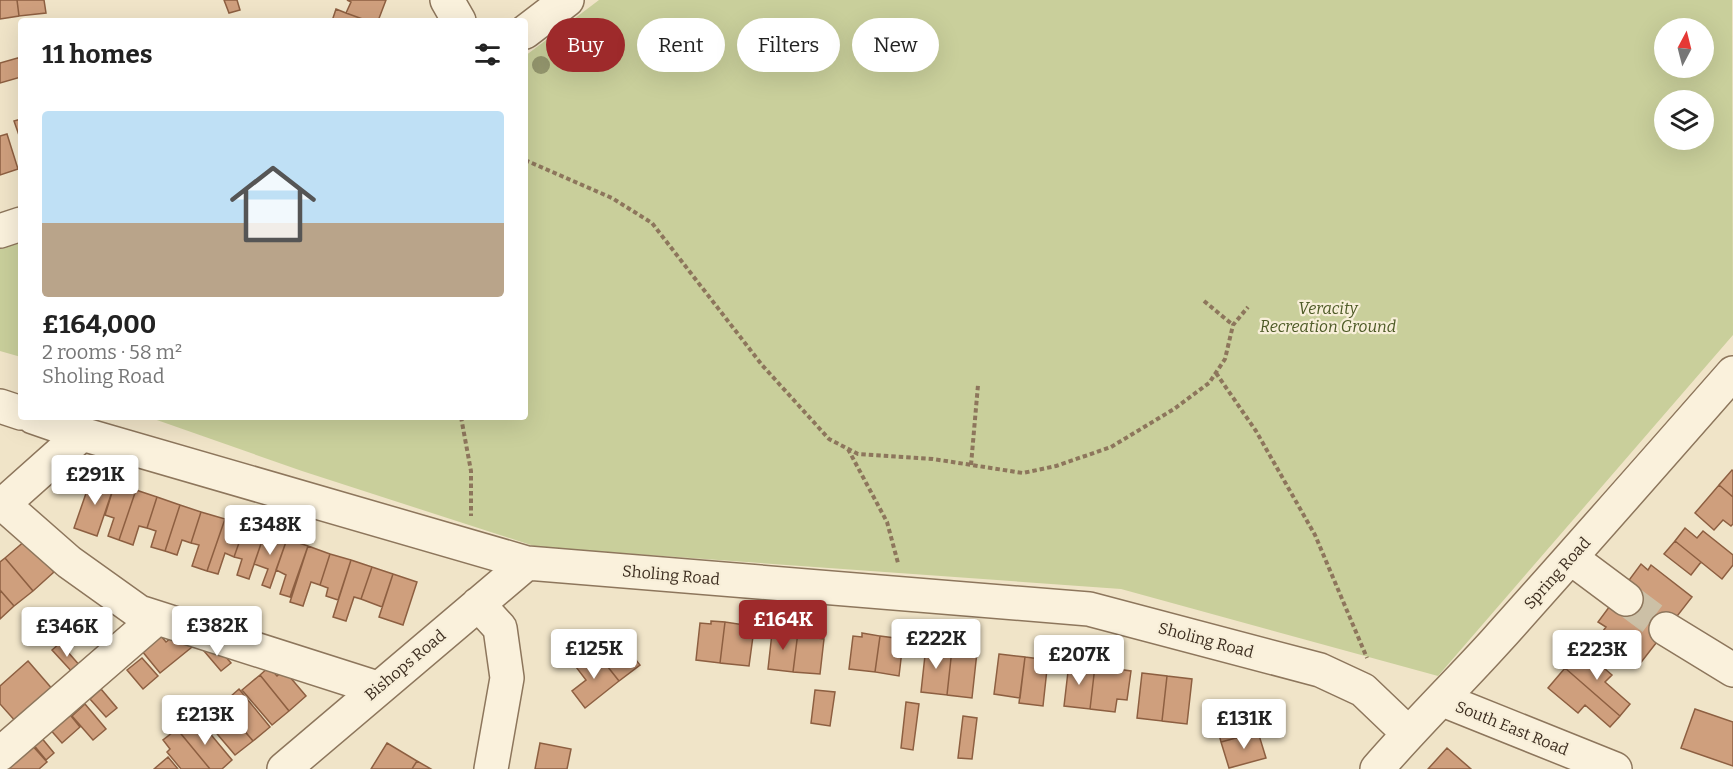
<!DOCTYPE html>
<html lang="en">
<head>
<meta charset="utf-8">
<style>
	body { margin:0; font-family:Bitter,serif; background:#f2f2f2; color:#222; height:100vh; display:flex; flex-direction:column; font-size:22px; white-space:nowrap }
	* { box-sizing:border-box; margin:0 }
	p { font-size:20px; color:#767676 }
	.icon { flex:none; width:33px; height:33px; fill:none; stroke:currentColor; stroke-width:2; stroke-linecap:round; stroke-linejoin:round }
	.map { position:relative; flex:1; overflow:hidden }
	.panel { position:absolute; left:18px; top:18px; width:510px; height:402px; display:flex; flex-direction:column; background:#fff; border-radius:6px; box-shadow:0 6px 24px #0002 }
	.panel>* { flex:none }
	.guide { position:absolute; left:546px; top:18px; width:570px; height:54px; display:flex; gap:12px }
	.needle { width:39px; rotate:7deg }
	.fabs { position:absolute; left:1654px; top:18px; display:grid; gap:12px }
	.fabs a { display:grid; place-items:center; width:60px; height:60px; border-radius:50%; background:#fff; box-shadow:0 6px 24px #0002; font-size:30px }
	.price { position:absolute; translate:-50% -51px; padding:0 14px; border-radius:6px; background:#fff; color:#222; font-size:20px; line-height:39px; filter:drop-shadow(0 2px 3px #0008) }
	.price::after { content:''; position:absolute; left:50%; top:36px; width:18px; height:14px; margin-left:-9px; background:inherit; clip-path:polygon(0 0,100% 0,50% 100%) }
	.price.on { background:#9e2a2b; color:#fff }
	ul { padding:0; list-style:none }
	li { display:grid; align-content:center; gap:12px; height:318px; padding:0 24px }
	li span { display:grid; place-items:center; height:186px; border-radius:6px; color:#555 }
	li>.icon { margin-inline-start:auto }
	span .icon { width:108px; height:108px; fill:#fffc; stroke-width:1 }
	li b { font-size:26px }
	h2 { display:flex; justify-content:space-between; align-items:center; height:72px; padding:0 24px; font-size:26px }
	.chip { padding:0 21px; border-radius:27px; background:#fff; box-shadow:0 6px 24px #0002; font-size:21px; line-height:54px }
	.chip.on { background:#9e2a2b; color:#fff }
	.map>svg:first-child { display:block }
	.green { fill:#c9cf9b; fill-rule:evenodd }
	.building { fill:#cf9f7d; stroke:#8d5f41; stroke-width:1.5 }
	.lines { fill:none; stroke-linecap:round; stroke-linejoin:round }
	.minor-tunnel { stroke:#ccc0a6; stroke-width:33; stroke-dasharray:33 16; stroke-linecap:butt }
	.minor-casing { stroke:#8d765c; stroke-width:36 }
	.path { stroke:#8d765c; stroke-width:4; stroke-dasharray:4.5 3; stroke-linecap:butt }
	.minor { stroke:#faf1dc; stroke-width:33 }
	.tree { fill:#96986f }
	.labels { text-anchor:middle; dominant-baseline:central; stroke-width:4.5; stroke-linejoin:round; paint-order:stroke }
	.park-label { font-size:16px; font-style:italic; fill:#4d5a26; stroke:#f7eed8 }
	.street-label { font-size:16px; fill:#3d2e20; stroke:#f7eed8 }
</style>
</head>
<body>
<div class="map">
<svg width="1733" height="769" viewBox="0 0 1733 769">
	<rect width="100%" height="100%" fill="#f0e4c8"/>
	<path class="green" d="M599,0H1732L1733,335L1438,676L1121,589L537,547L302,471L154,419L158,417H525V56ZM1665,28H1704V68H1665ZM1665,100H1704V140H1665Z
		M21,242V357L0,351V249Z"/>
	<path class="building" d="M0,0H17L19,16L0,19Z
		M17,0H44L46,13L19,16Z
		M224,0H237L240,10L229,13Z
		M347,0H386L378,21H368L346,13L351,2Z
		M336,9L346,13L368,21H332Z
		M21,57V77L0,83V63Z
		M21,119V141L14,121Z
		M7,134L18,169L0,175V136Z
		M1732,470L1733,471V497L1719,485Z
		M92,476L115,483L97,536L74,528Z
		M115,483L136,490L119,540L108,536L114,518L105,515Z
		M1719,485L1733,497V524L1731,526L1723,520L1714,530L1695,513Z
		M136,490L157,497L147,528L139,526L133,545L119,540Z
		M157,497L180,505L165,551L151,547L156,531L147,528Z
		M180,505L201,512L191,543L182,540L177,555L165,551Z
		M201,512L225,519L207,571L192,566L199,545L191,543Z
		M225,519L245,526L234,557L225,553L218,574L207,571Z
		M245,526L265,532L249,579L237,575L242,559L234,557Z
		M1685,528L1697,538L1703,531L1733,555V565L1722,579L1675,541Z
		M265,532L287,539L270,588L262,585L268,569L254,564Z
		M287,539L308,546L290,597L280,594L286,575L276,570Z
		M26,540L54,572L33,591L5,558Z
		M1675,541L1701,562L1691,575L1664,554Z
		M308,546L330,554L320,585L311,582L303,606L290,602Z
		M330,554L351,560L338,600L326,596L328,588L320,585Z
		M5,558L33,591L14,606L0,590V562Z
		M351,560L372,567L361,599L354,597L346,621L333,617Z
		M1641,564L1648,570L1651,565L1692,597L1639,665L1600,635L1606,627L1598,622Z
		M372,567L393,574L382,607L361,599Z
		M393,574L417,582L403,625L379,617Z
		M0,590L14,606L0,619Z
		M711,621L725,622L720,663L696,660L700,623L711,624Z
		M725,622L745,625L744,628L754,629L749,666L720,663Z
		M782,630L798,632L793,672L768,669L772,633L781,634Z
		M798,632L811,634V637L824,639L820,674L793,672Z
		M862,633L880,636L875,672L849,669L853,636L862,637Z
		M176,634L197,643L160,673L142,651L161,636L166,642Z
		M617,636L640,665L619,681L596,652Z
		M880,636L895,638V641L903,642L899,676L875,672Z
		M213,642L231,663L221,671L204,651Z
		M60,643L81,667L74,674L52,650Z
		M926,646L952,649L947,695L921,692Z
		M952,649L977,652L972,698L947,695Z
		M1582,649L1612,675L1605,682L1630,704L1620,716L1565,668Z
		M596,652L619,681L585,708L572,691L586,680L576,667Z
		M999,654L1025,657L1020,698L994,694Z
		M1025,657L1048,660L1043,706L1019,703Z
		M142,658L158,676L143,689L127,670Z
		M28,661L54,691L17,723L0,704V686Z
		M1069,663L1095,666L1090,709L1064,706Z
		M1095,666L1131,671L1127,700L1117,699L1115,712L1090,709Z
		M269,667L277,676L284,670L306,696L289,711L260,675Z
		M1565,668L1620,716L1610,727L1585,705L1578,713L1548,688Z
		M1142,673L1167,676L1162,721L1137,718Z
		M260,675L289,711L272,725L242,690Z
		M1167,676L1192,679L1187,724L1162,721Z
		M101,689L117,708L106,717L90,699Z
		M239,689L270,727L253,741L222,704Z
		M815,690L835,692L830,726L811,723Z
		M906,702L919,704L913,750L901,748Z
		M1232,702L1235,711L1251,707L1258,732L1221,742L1212,707Z
		M85,704L106,729L93,740L72,716Z
		M224,707L253,741L235,755L207,722Z
		M1695,709L1733,722V766L1681,748Z
		M67,711L80,727L62,743L48,727Z
		M963,716L977,718L972,759L958,758Z
		M189,719L197,730L203,725L232,760L222,769H210L177,729Z
		M177,729L210,769H181L167,752L170,749L163,740Z
		M1258,732L1266,758L1229,768L1221,742Z
		M40,736L54,753L46,760L32,743Z
		M30,743L47,762L39,769H0Z
		M387,743L417,761L412,769H371Z
		M540,743L571,749L567,769H535Z
		M1447,748L1471,769H1428Z
		M168,757L178,769H154Z
		M417,761L431,769H412Z"/>
	<g class="lines">
		<path class="minor-tunnel" d="M1626,599L1666,629"/>
		<defs>
			<path id="minor" d="M447,0L459,21
				M525,32L567,0
				M0,231L21,224
				M0,406L21,413
				M33,417L82,434L527,563L1089,609L1320,670L1363,690L1408,733
				M3,504L69,562L139,612L377,688
				M0,507L82,434
				M1571,558L1626,599
				M478,604L500,628L507,678L491,769
				M1666,629L1733,670
				M1443,700L1615,769
				M0,754L157,618
				M284,769L527,563
				M1377,769C1415,725 1456,685 1495,642C1575,553 1654,463 1733,373"/>
		</defs>
		<use href="#minor" class="minor-casing"/>
		<path class="path" d="M525,160L612,198L652,223L762,365L829,439L858,454L933,459L1023,473L1056,466L1111,447L1174,409L1209,383L1225,359L1233,325L1248,307
			M1204,301L1233,325
			M1216,373L1256,431L1315,535L1367,658
			M461,417L471,471V516
			M848,449L887,522L898,563
			M971,465L978,385"/>
		<use href="#minor" class="minor"/>
	</g>
	<circle class="tree" cx="541" cy="65" r="9"/>
	<g class="labels">
		<g class="park-label">
			<text x="1328" y="308">Veracity<tspan x="1328" dy="18">Recreation Ground</tspan></text>
		</g>
		<g class="street-label">
			<text transform="translate(1557 573) rotate(-48)">Spring Road</text>
			<text transform="translate(671 575) rotate(5)">Sholing Road</text>
			<text transform="translate(1206 640) rotate(15)">Sholing Road</text>
			<text transform="translate(405 665) rotate(-40)">Bishops Road</text>
			<text transform="translate(1512 728) rotate(22)">South East Road</text>
		</g>
	</g>
</svg>
<div class="fabs">
<a><svg class="needle" viewBox="-14 -14 28 28"><path d="M0-13l5 13h-10z" fill="#e53935"/><path d="M0 13l5-13h-10z" fill="#767676"/></svg></a>
<a><svg class="icon" aria-label="layers" viewBox="0 0 24 24"><path d="M12 4l9 5-9 5-9-5zM3 14l9 5 9-5"/></svg></a>
</div>
<b class="price" style="left:95px;top:506px">£291K</b>
<b class="price" style="left:270px;top:556px">£348K</b>
<b class="price on" style="left:783px;top:651px">£164K</b>
<b class="price" style="left:217px;top:657px">£382K</b>
<b class="price" style="left:67px;top:658px">£346K</b>
<b class="price" style="left:936px;top:670px">£222K</b>
<b class="price" style="left:594px;top:680px">£125K</b>
<b class="price" style="left:1597px;top:681px">£223K</b>
<b class="price" style="left:1079px;top:686px">£207K</b>
<b class="price" style="left:205px;top:746px">£213K</b>
<b class="price" style="left:1244px;top:750px">£131K</b>
<div class="guide">
<a class="chip on">Buy</a>
<a class="chip">Rent</a>
<a class="chip">Filters</a>
<a class="chip">New</a>
</div>
<section class="panel">
<h2>11 homes<svg class="icon" aria-label="filters" viewBox="0 0 24 24"><path d="M4 7h16M4 17h16"/><circle cx="9" cy="7" r="2"/><circle cx="15" cy="17" r="2"/></svg></h2>
<ul>
<li><span style="background:linear-gradient(#bfe0f5 60%,#b9a48a 0)"><svg class="icon" aria-label="home" viewBox="0 0 24 24"><path d="M3 11l9-7 9 7M6 9v11h12V9"/></svg></span><div><b>£164,000</b><p>2 rooms · 58 m²</p><p>Sholing Road</p></div></li>
</ul>
</section>
</div>
</body>
</html>
